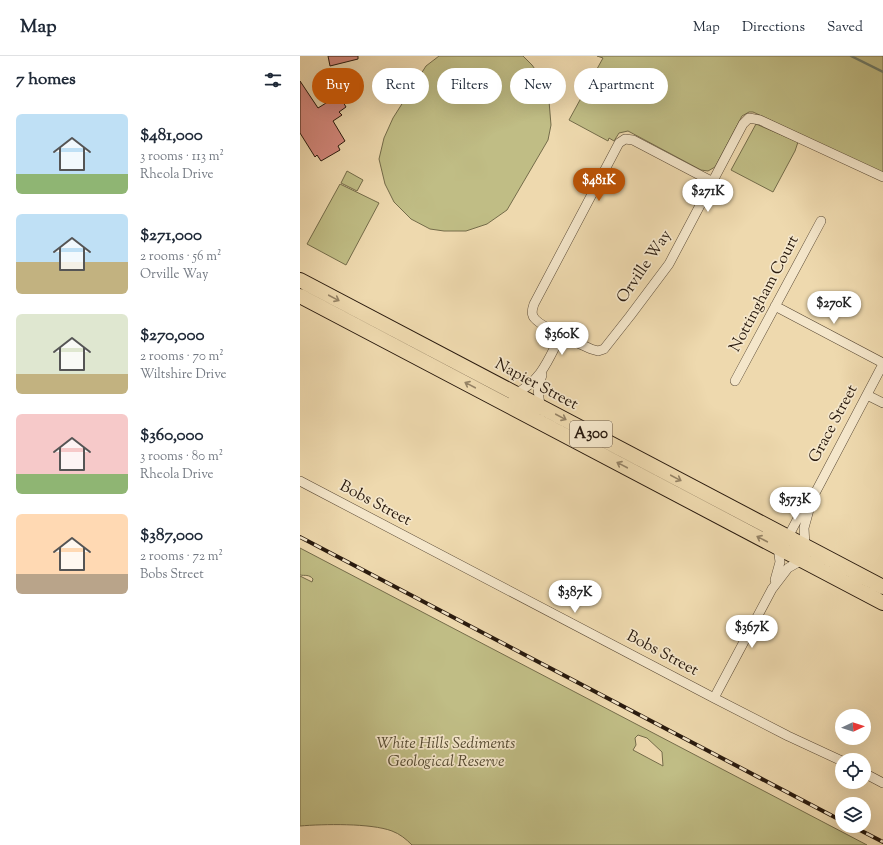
<!DOCTYPE html>
<html lang="en">
<head>
<meta charset="utf-8">
<style>
	body { margin:0; font-family:"Sorts Mill Goudy",serif; background:#f6f6f7; color:#1f2937; height:100vh; display:flex; flex-direction:column; font-size:15px; white-space:nowrap }
	* { box-sizing:border-box; margin:0 }
	p { font-size:13px; color:#747a83 }
	.icon { flex:none; width:22px; height:22px; fill:none; stroke:currentColor; stroke-width:2; stroke-linecap:round; stroke-linejoin:round }
	.map { position:relative; flex:1; overflow:hidden }
	.details { display:flex; flex-direction:column; background:#fff; width:300px }
	.details>* { flex:none }
	.top-card { position:absolute; left:12px; top:12px; width:380px; height:36px; display:flex; gap:8px }
	.needle { width:26px; rotate:86deg }
	.fabs { position:absolute; left:535px; top:653px; display:grid; gap:8px }
	.fabs a { display:grid; place-items:center; width:36px; height:36px; border-radius:50%; background:#fff; box-shadow:0 4px 16px #0002; font-size:20px }
	.price { position:absolute; translate:-50% -34px; padding:0 9px; border-radius:14px; background:#fff; color:#222; font-size:13px; line-height:26px; filter:drop-shadow(0 1px 2px #0008) }
	.price::after { content:''; position:absolute; left:50%; top:24px; width:12px; height:9px; margin-left:-6px; background:inherit; clip-path:polygon(0 0,100% 0,50% 100%) }
	.price.selected { background:#b45309; color:#fff }
	ul { padding:0; list-style:none }
	li { display:flex; align-items:center; gap:12px; height:100px; padding:0 16px }
	li span { display:grid; place-items:center; flex:none; width:112px; height:80px; border-radius:6px; color:#555 }
	li>.icon { margin-inline-start:auto }
	span .icon { width:48px; height:48px; fill:#fffc; stroke-width:1 }
	li b { font-size:17px }
	h2 { display:flex; justify-content:space-between; align-items:center; height:48px; padding:0 16px; font-size:17px }
	.pill { padding:0 14px; border-radius:18px; background:#fff; box-shadow:0 4px 16px #0002; font-size:14px; line-height:36px }
	.pill.selected { background:#b45309; color:#fff }
	header { display:flex; align-items:center; gap:24px; box-sizing:border-box; height:56px; padding:0 20px; background:#fff; border-bottom:1px solid #e0e1e3 }
	header strong { font-size:19px }
	nav { display:flex; gap:22px; margin-inline-start:auto; font-size:14px }
	main { display:flex; flex:1; min-height:0 }
	.map>svg:first-child { display:block }
	.green { fill:#c0bd85; stroke:#746c4a; fill-rule:evenodd }
	.lines { fill:none; stroke-linecap:round; stroke-linejoin:round }
	.stream { stroke:#6d7b69; stroke-width:2.5 }
	.building { fill:#d4887d; stroke:#291a0e }
	.minor-casing { stroke:#5a4a36; stroke-width:10 }
	.highway-casing { stroke:#291a0e; stroke-width:16 }
	.minor { stroke:#f4e6ca; stroke-width:9 }
	.highway { stroke:#eed9ae; stroke-width:14 }
	.rail-casing { stroke:#291a0e; stroke-width:4 }
	.rail { stroke:#f4e6ca; stroke-width:2.5; stroke-dasharray:8; stroke-linecap:butt }
	.oneway { stroke:#958366 }
	.labels { text-anchor:middle; dominant-baseline:central; stroke-width:3.5; stroke-linejoin:round; paint-order:stroke }
	.shield { fill:#f4e6ca; stroke:#665746; stroke-width:1 }
	.shield-label { font-size:15px; font-weight:bold; fill:#291a0e }
	.street-label { font-size:16px; fill:#291a0e; stroke:#f4e6ca }
	.park-label { font-size:16px; font-style:italic; fill:#564b32; stroke:#f4e6ca }
</style>
</head>
<body>
<header>
<strong>Map</strong>
<nav><a>Map</a><a>Directions</a><a>Saved</a></nav>
</header>
<main>
<section class="details">
<h2>7 homes<svg class="icon" aria-label="filters" viewBox="0 0 24 24"><path d="M4 7h16M4 17h16"/><circle cx="9" cy="7" r="2"/><circle cx="15" cy="17" r="2"/></svg></h2>
<ul>
<li><span style="background:linear-gradient(#bfe0f5 75%,#8fb573 0)"><svg class="icon" aria-label="home" viewBox="0 0 24 24"><path d="M3 11l9-7 9 7M6 9v11h12V9"/></svg></span><div><b>$481,000</b><p>3 rooms · 113 m²</p><p>Rheola Drive</p></div></li>
<li><span style="background:linear-gradient(#bfe0f5 60%,#c2b280 0)"><svg class="icon" aria-label="home" viewBox="0 0 24 24"><path d="M3 11l9-7 9 7M6 9v11h12V9"/></svg></span><div><b>$271,000</b><p>2 rooms · 56 m²</p><p>Orville Way</p></div></li>
<li><span style="background:linear-gradient(#dfe7d0 75%,#c2b280 0)"><svg class="icon" aria-label="home" viewBox="0 0 24 24"><path d="M3 11l9-7 9 7M6 9v11h12V9"/></svg></span><div><b>$270,000</b><p>2 rooms · 70 m²</p><p>Wiltshire Drive</p></div></li>
<li><span style="background:linear-gradient(#f6c9c9 75%,#8fb573 0)"><svg class="icon" aria-label="home" viewBox="0 0 24 24"><path d="M3 11l9-7 9 7M6 9v11h12V9"/></svg></span><div><b>$360,000</b><p>3 rooms · 80 m²</p><p>Rheola Drive</p></div></li>
<li><span style="background:linear-gradient(#ffd9b3 75%,#b9a48a 0)"><svg class="icon" aria-label="home" viewBox="0 0 24 24"><path d="M3 11l9-7 9 7M6 9v11h12V9"/></svg></span><div><b>$387,000</b><p>2 rooms · 72 m²</p><p>Bobs Street</p></div></li>
</ul>
</section>
<div class="map">
<svg width="583" height="789" viewBox="0 0 583 789">
	<rect width="100%" height="100%" fill="#eed9ae"/>
	<filter id="stains"><feTurbulence type="fractalNoise" baseFrequency=".005" numOctaves="4"/><feColorMatrix values="0 0 0 0 .2 0 0 0 0 .09 0 0 0 0 .02 0 0 0 .5 -.17"/></filter>
	<radialGradient id="worn" r=".72"><stop offset=".6" stop-color="#630" stop-opacity="0"/><stop offset="1" stop-color="#630" stop-opacity=".3"/></radialGradient>
	<path class="green" d="M139,0H223L232,9L242,23L249,45L251,69L248,84L207,154L187,168L166,175H144L130,173L111,163L94,146L85,128L79,103L84,82L93,62L126,10Z
		M297,0H583V117L453,56H449L442,60L415,111L408,115L401,114L328,75L319,77L314,85L309,82L308,85L269,64L303,2Z
		M456,68L498,86L495,95L473,136L431,114Z
		M47,115L63,124L57,135L41,127Z
		M40,128L79,147L46,209L7,188Z
		M0,492L567,789H112C106,783 100,778 92,775C71,767 23,768 0,770V520L12,526L13,523C9,518 5,520 0,519ZM338,679L347,682L362,696L363,710L333,694L336,689L335,682Z"/>
	<g class="lines">
		<path class="stream" d="M551,0L583,16"/>
	</g>
	<path class="building" d="M28,0H58V3L30,10Z
		M0,25L18,52L39,39L46,51L39,56L42,59L33,65L45,85L38,90L40,94L21,105L17,99L15,101L0,77Z"/>
	<g class="lines">
		<defs>
			<path id="minor" d="M413,126L333,84L325,83L319,87L234,248C233,251 231,256 233,260C236,269 280,288 291,293L298,295L304,293L330,260L369,208L443,68L449,62L460,64L583,121
				M475,250L583,307
				M435,325L521,165
				M215,338C242,324 248,304 261,279
				M567,339L583,347
				M240,350L238,333L242,319
				M0,425L414,642L488,680L542,705
				M488,481L497,464L512,443L583,308
				M505,490L504,472L510,450
				M475,524L480,506L478,491
				M414,642L472,533L488,512L502,504
				M564,717L583,727"/>
			<path id="highway" d="M0,224L583,531
				M0,240L583,547"/>
		</defs>
		<use href="#minor" class="minor-casing"/>
		<use href="#highway" class="highway-casing"/>
		<use href="#minor" class="minor"/>
		<use href="#highway" class="highway"/>
		<defs>
			<path id="rail" d="M0,481L542,765
				M552,770L583,786"/>
		</defs>
		<use href="#rail" class="rail-casing"/>
		<use href="#rail" class="rail"/>
	</g>
	<defs><path id="oneway-shaft" d="M-6 0H5M1.5-3L5.5 0L1.5 3" fill="none" stroke-width="1.6" stroke-linecap="round" stroke-linejoin="round"/></defs>
	<g class="oneway">
		<use href="#oneway-shaft" transform="translate(34 242) rotate(28)"/>
		<use href="#oneway-shaft" transform="translate(170 329) rotate(-152)"/>
		<use href="#oneway-shaft" transform="translate(261 361) rotate(28)"/>
		<use href="#oneway-shaft" transform="translate(322 409) rotate(-152)"/>
		<use href="#oneway-shaft" transform="translate(376 422) rotate(28)"/>
		<use href="#oneway-shaft" transform="translate(462 483) rotate(-152)"/>
	</g>
	<g class="labels">
		<rect class="shield" x="270" y="365" width="42" height="26" rx="3"/>
		<g class="shield-label">
			<text x="291" y="378">A300</text>
		</g>
		<g class="street-label">
			<text transform="translate(345 211) rotate(-56)">Orville Way</text>
			<text transform="translate(465 238) rotate(-62)">Nottingham Court</text>
			<text transform="translate(236 329) rotate(28)">Napier Street</text>
			<text transform="translate(534 368) rotate(-62)">Grace Street</text>
			<text transform="translate(75 448) rotate(28)">Bobs Street</text>
			<text transform="translate(362 598) rotate(28)">Bobs Street</text>
		</g>
		<g class="park-label">
			<text x="146" y="688">White Hills Sediments<tspan x="146" dy="18">Geological Reserve</tspan></text>
		</g>
	</g>
	<rect width="100%" height="100%" filter="url(#stains)"/>
	<rect width="100%" height="100%" fill="url(#worn)"/>
</svg>
<div class="fabs">
<a><svg class="needle" viewBox="-14 -14 28 28"><path d="M0-13l5 13h-10z" fill="#e53935"/><path d="M0 13l5-13h-10z" fill="#747a83"/></svg></a>
<a><svg class="icon" aria-label="locate" viewBox="0 0 24 24"><circle cx="12" cy="12" r="6"/><path d="M12 2v4M12 18v4M2 12h4M18 12h4"/></svg></a>
<a><svg class="icon" aria-label="layers" viewBox="0 0 24 24"><path d="M12 4l9 5-9 5-9-5zM3 14l9 5 9-5"/></svg></a>
</div>
<b class="price selected" style="left:299px;top:146px">$481K</b>
<b class="price" style="left:408px;top:157px">$271K</b>
<b class="price" style="left:534px;top:269px">$270K</b>
<b class="price" style="left:262px;top:300px">$360K</b>
<b class="price" style="left:495px;top:465px">$573K</b>
<b class="price" style="left:275px;top:558px">$387K</b>
<b class="price" style="left:452px;top:593px">$367K</b>
<div class="top-card">
<a class="pill selected">Buy</a>
<a class="pill">Rent</a>
<a class="pill">Filters</a>
<a class="pill">New</a>
<a class="pill">Apartment</a>
</div>
</div>
</main>
</body>
</html>
